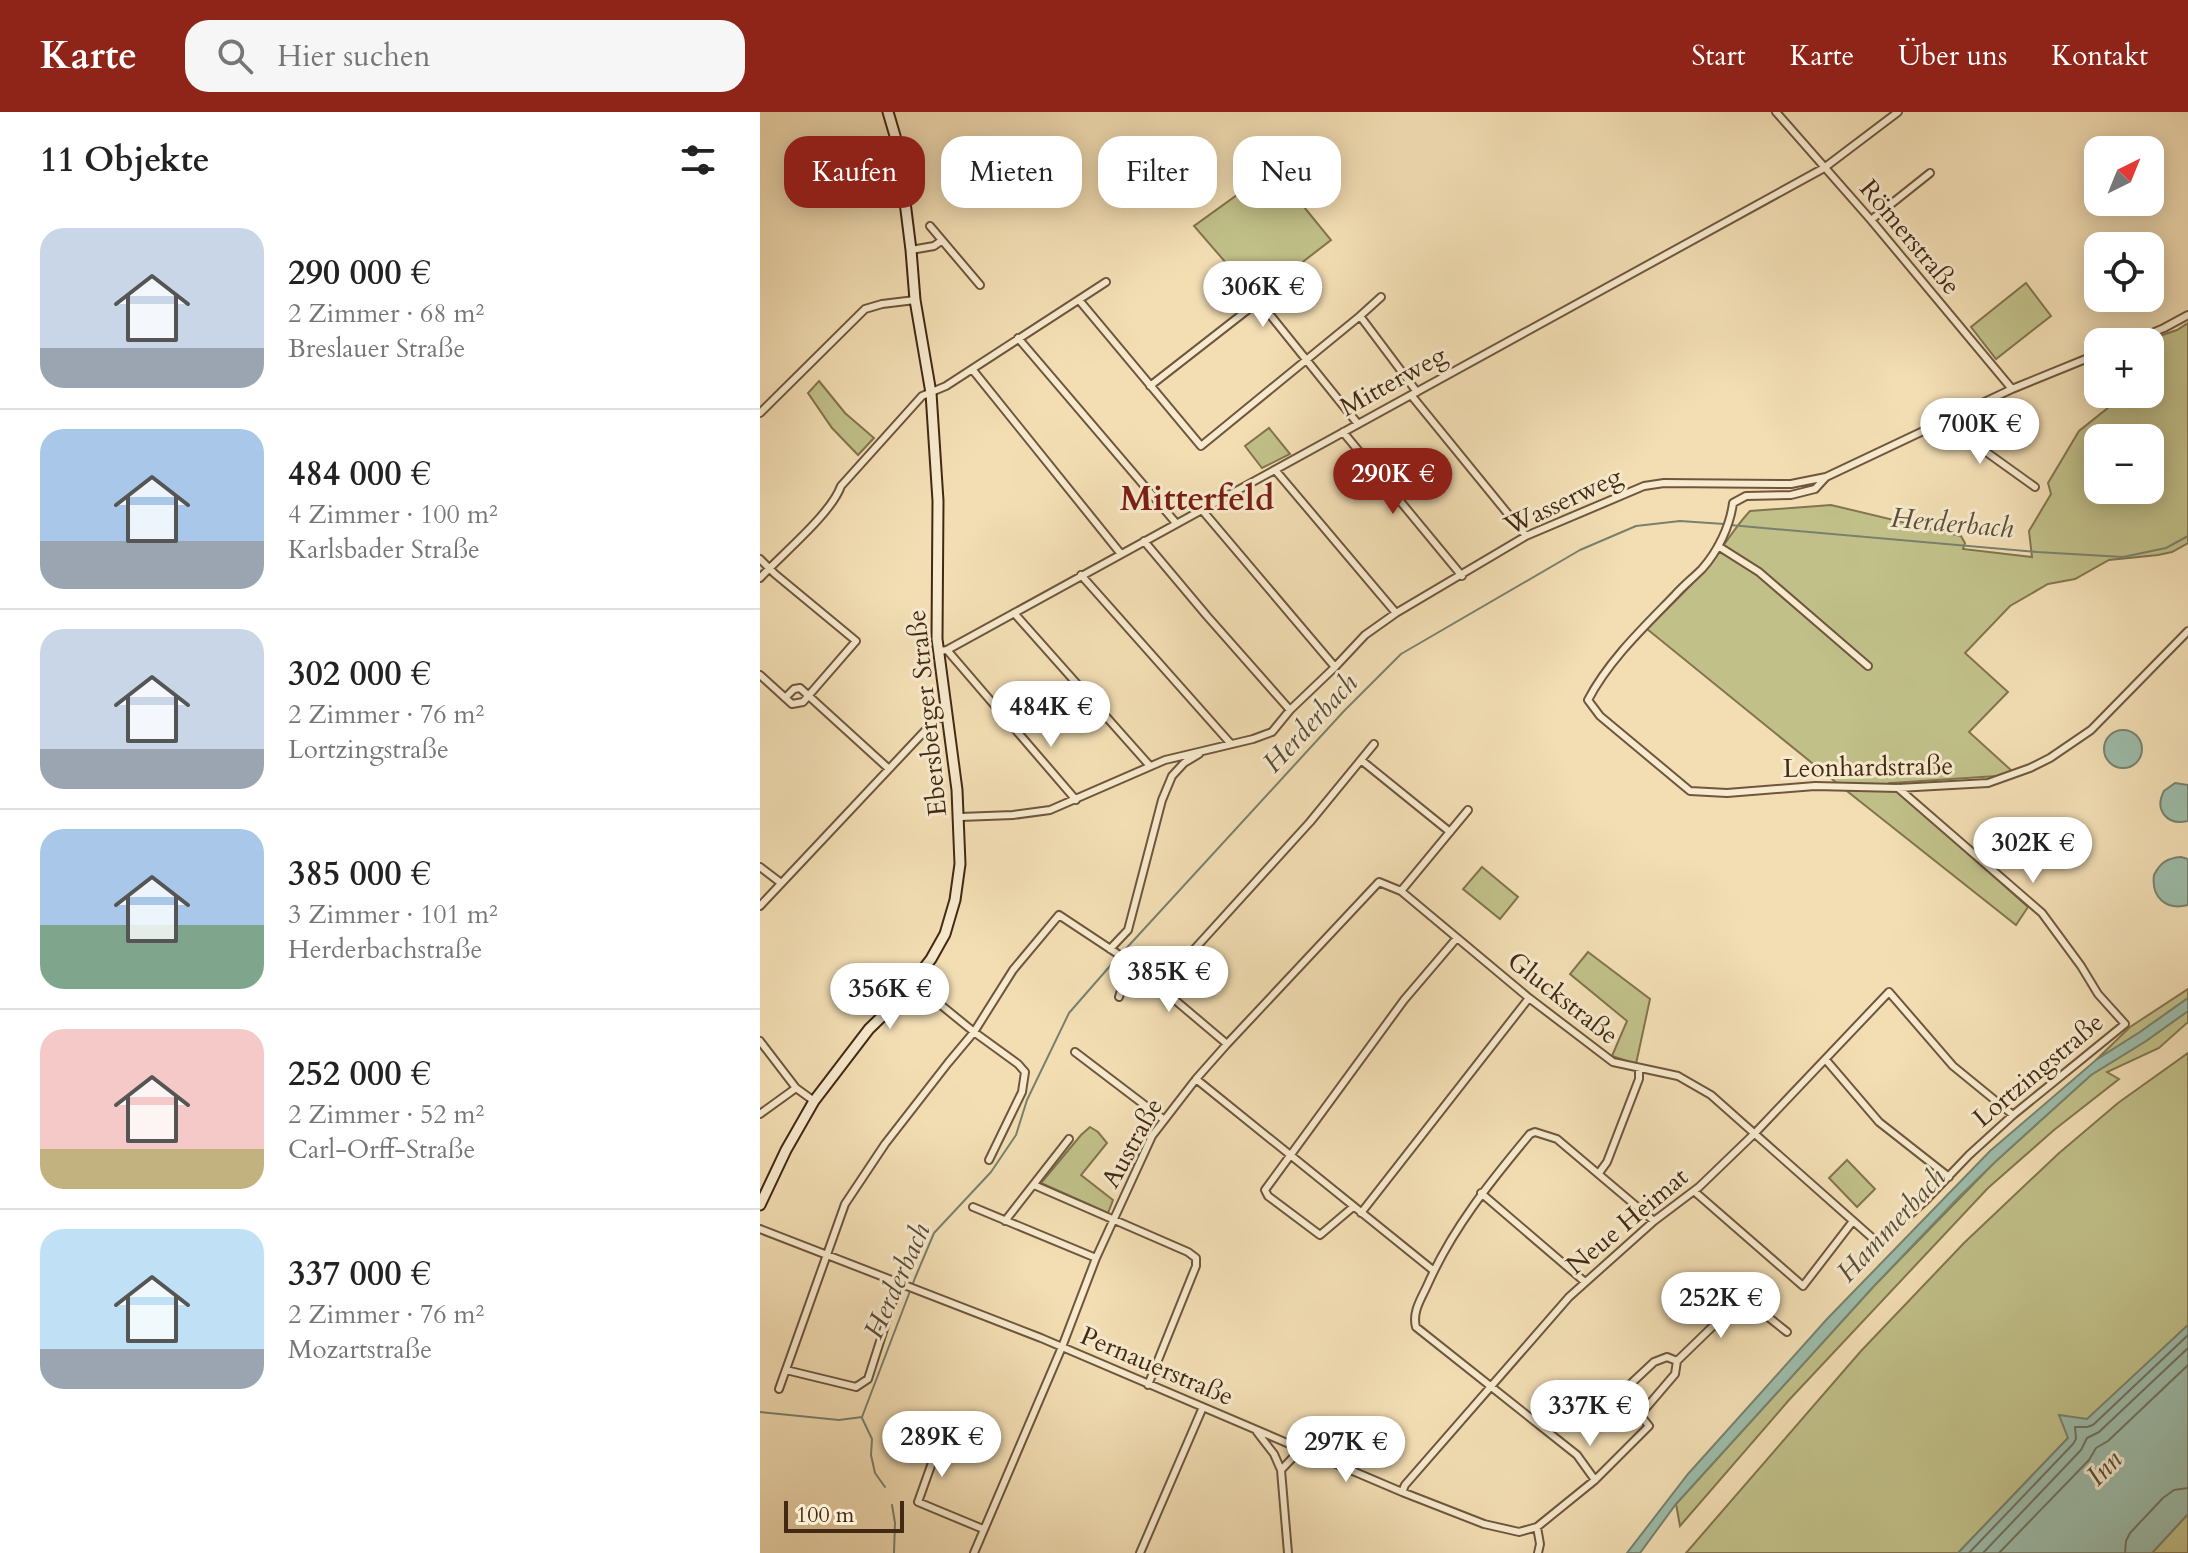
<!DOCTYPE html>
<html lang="de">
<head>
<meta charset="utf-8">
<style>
	body { margin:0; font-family:Cardo,serif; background:#f6f6f6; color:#222; height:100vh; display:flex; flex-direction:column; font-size:30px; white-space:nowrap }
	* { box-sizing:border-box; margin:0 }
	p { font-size:26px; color:#767676 }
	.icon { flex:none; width:44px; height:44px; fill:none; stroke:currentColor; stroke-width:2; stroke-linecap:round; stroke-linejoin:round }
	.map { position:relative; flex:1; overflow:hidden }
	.details { display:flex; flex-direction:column; background:#fff; width:760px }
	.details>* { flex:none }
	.guide { position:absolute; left:24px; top:24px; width:760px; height:72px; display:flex; gap:16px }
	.needle { width:52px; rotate:43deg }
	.buttons { position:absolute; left:1324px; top:24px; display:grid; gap:16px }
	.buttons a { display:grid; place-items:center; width:80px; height:80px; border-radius:16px; background:#fff; box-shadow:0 4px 20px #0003; font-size:40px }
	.scale { position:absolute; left:24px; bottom:20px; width:120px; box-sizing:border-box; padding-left:8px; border:4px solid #432914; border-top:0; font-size:22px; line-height:28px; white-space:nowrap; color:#432914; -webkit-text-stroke:6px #f7eace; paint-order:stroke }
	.price { position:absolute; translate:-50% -68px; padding:0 18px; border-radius:28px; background:#fff; color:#222; font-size:26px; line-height:52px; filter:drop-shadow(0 2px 4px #0008) }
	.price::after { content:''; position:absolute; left:50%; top:48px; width:24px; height:18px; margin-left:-12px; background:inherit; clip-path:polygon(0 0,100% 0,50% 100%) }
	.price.active { background:#8f2418; color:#fff }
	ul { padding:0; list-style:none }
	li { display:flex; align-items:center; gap:24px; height:200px; padding:0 40px }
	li+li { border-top:2px solid #e0e0e0 }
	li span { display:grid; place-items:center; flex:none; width:224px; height:160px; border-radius:24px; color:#555 }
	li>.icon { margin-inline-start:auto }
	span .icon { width:96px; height:96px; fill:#fffc; stroke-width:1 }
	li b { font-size:34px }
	h2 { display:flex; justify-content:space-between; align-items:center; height:96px; padding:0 40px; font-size:34px }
	.tag { padding:0 28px; border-radius:24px; background:#fff; box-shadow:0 4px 20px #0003; font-size:28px; line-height:72px }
	.tag.active { background:#8f2418; color:#fff }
	header { display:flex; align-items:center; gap:48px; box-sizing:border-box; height:112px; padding:0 40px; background:#8f2418; color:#fff }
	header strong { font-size:38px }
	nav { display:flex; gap:44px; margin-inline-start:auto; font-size:28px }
	.search { width:560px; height:72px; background:#f6f6f6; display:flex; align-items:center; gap:20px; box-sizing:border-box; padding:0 28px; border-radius:24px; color:#767676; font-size:30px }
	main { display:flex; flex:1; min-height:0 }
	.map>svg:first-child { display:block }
	.green { fill:#c1c089; stroke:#82744e; stroke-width:2; fill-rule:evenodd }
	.water { fill:#9cbcaa; stroke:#78816e; stroke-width:2 }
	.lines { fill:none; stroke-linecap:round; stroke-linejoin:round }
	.shore { stroke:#70725f; stroke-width:2 }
	.stream { stroke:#78816e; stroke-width:2 }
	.street-casing { stroke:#6f563c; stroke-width:10 }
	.secondary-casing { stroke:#432914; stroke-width:13 }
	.street { stroke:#f7eace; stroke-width:6 }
	.secondary { stroke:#f7eace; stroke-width:9 }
	.labels { text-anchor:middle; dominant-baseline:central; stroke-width:6; stroke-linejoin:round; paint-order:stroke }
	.street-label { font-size:26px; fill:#432914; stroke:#f7eace }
	.water-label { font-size:28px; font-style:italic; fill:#594e3a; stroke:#f7eace }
	.district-label { font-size:34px; font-weight:bold; fill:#7a1f14; stroke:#f7eace }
</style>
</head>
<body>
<header>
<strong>Karte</strong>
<div class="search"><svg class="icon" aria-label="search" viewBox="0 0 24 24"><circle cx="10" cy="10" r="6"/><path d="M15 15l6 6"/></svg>Hier suchen</div>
<nav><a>Start</a><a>Karte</a><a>Über uns</a><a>Kontakt</a></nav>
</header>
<main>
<section class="details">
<h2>11 Objekte<svg class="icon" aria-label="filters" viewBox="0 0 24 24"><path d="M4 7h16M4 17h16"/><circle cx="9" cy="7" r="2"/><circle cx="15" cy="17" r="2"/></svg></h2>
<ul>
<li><span style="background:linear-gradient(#c9d6e8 75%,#9aa5b1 0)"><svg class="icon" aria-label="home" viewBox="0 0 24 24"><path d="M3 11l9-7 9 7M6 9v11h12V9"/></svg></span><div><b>290 000 €</b><p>2 Zimmer · 68 m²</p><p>Breslauer Straße</p></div></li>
<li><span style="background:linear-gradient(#a9c7e8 70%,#9aa5b1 0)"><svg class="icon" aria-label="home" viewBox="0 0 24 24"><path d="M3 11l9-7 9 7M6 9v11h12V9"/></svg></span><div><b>484 000 €</b><p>4 Zimmer · 100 m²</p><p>Karlsbader Straße</p></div></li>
<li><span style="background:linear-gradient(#c9d6e8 75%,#9aa5b1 0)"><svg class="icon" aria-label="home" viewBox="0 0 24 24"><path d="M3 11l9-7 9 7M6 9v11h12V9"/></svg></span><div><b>302 000 €</b><p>2 Zimmer · 76 m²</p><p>Lortzingstraße</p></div></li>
<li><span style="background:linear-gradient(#a9c7e8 60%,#7fa58c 0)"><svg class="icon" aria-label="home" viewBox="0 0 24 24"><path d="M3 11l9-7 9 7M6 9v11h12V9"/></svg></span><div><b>385 000 €</b><p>3 Zimmer · 101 m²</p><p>Herderbachstraße</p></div></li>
<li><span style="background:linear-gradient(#f6c9c9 75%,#c2b280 0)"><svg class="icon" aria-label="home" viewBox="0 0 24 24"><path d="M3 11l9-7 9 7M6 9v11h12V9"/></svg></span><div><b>252 000 €</b><p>2 Zimmer · 52 m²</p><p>Carl-Orff-Straße</p></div></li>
<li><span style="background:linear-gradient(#bfe0f5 75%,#9aa5b1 0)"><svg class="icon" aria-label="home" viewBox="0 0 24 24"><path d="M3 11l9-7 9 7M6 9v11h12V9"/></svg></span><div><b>337 000 €</b><p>2 Zimmer · 76 m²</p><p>Mozartstraße</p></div></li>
</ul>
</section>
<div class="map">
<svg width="1428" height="1441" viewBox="0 0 1428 1441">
	<rect width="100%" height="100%" fill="#f3deb4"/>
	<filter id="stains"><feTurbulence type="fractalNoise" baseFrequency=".0025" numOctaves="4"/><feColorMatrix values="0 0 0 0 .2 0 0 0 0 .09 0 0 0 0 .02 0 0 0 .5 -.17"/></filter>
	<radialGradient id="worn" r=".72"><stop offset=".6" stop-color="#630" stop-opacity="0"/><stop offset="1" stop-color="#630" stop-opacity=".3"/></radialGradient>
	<path class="green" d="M513,57L571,128L513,173L495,155L480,167L434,114Z
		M1266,171L1291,204L1236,247L1211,215Z
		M1428,211V431L1412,440L1398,443L1349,448L1315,467L1288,472L1250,494L1205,541L1248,580L1209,620L1252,659L1237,664L1130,671L1268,795L1256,813L1073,668L887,517C906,498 926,479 944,459C961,440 972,418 990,399L1071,393L1201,424L1205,431L1203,437L1272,445L1269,419L1291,382L1288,371L1319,319L1359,287L1355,282H1390V230H1382L1417,218ZM1338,326H1390V378H1338Z
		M59,269L85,301L114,326L98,343L72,316L48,281Z
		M509,316L530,342L502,356L485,334Z
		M722,755L758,785L740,807L703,777Z
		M828,840L890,887L876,952L852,944L867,909L810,862Z
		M1428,877V886L1380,920L1336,948L1370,915Z
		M1428,899V910L1399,936L1347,960L1359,967L1294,1018L1228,1076L1029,1288L920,1414L916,1392L1114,1174L1235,1050L1331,963L1386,929Z
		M1428,941V1213L1308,1326L1198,1441H926L1101,1239L1204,1131L1298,1042L1358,991Z
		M330,1015L338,1020L347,1031L321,1063L353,1088L348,1101L281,1071L321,1023Z
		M1087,1048L1115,1077L1097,1095L1069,1066Z
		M1428,1402V1441H1392Z"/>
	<path class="water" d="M1344 637a19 19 0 1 1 38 0a19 19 0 1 1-38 0Z
		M1415,671L1428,673V709C1407,714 1394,698 1404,679Z
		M1421,745L1428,747V793C1406,799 1391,785 1394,763C1400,751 1407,746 1421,745Z
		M1428,886V899L1386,929L1331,963L1235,1050L1198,1086L1114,1174L916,1392L880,1441H867L928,1362L1067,1207L1230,1039L1336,948L1380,920Z
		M1428,1213V1402L1392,1441H1198L1308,1326L1299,1303L1327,1307Z"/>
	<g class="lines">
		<path class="shore" d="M1209,1441L1313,1332L1316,1327L1315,1315H1327L1333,1313L1428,1223
			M1223,1441L1321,1338L1327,1326L1339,1320L1428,1236
			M1239,1441L1329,1348L1336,1336L1348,1329L1428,1253
			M1365,1441L1366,1429L1370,1421L1403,1386L1414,1378L1428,1376"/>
		<path class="stream" d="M970,413L1277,440L1363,445L1406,436L1428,424
			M362,841L584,599L641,542L820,438L876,414L920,409L964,412
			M0,1300L79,1308L102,1305L155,1166L174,1121L231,1060L256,1023L267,988L309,901L357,846
			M102,1306L112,1327L111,1343L115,1361L125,1375
			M132,1393L135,1411L134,1441"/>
		<defs>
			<path id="street" d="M1016,0L1111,108L1252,277
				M1111,108L1170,61
				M170,114L220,173
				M151,138L174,134L181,129
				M319,188L441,334L600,204L657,280
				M600,204L621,185
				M258,226L416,411
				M1370,230L1404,216L1428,203
				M212,257L361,442
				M390,274L499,189L598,312
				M651,283L766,424
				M0,301L105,197L122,192L155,188
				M1183,309L1275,375
				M583,320L702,464
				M516,359L636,501
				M1066,365L1055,377L1031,383L986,384L973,391C970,414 958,439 942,457C933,466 923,474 915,483C884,515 849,548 828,588L840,604L930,679L967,681L1055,674L1138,676L1228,671L1270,656L1290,646L1331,618L1428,519
				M442,398L575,555
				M384,429L447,504L530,598
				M958,434L999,460L1108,554
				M0,447L15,462L96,529L43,590L32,592L0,563
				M321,463L471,632
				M0,466C22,442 71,402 81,374L162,284L186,274L346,170
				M254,501L390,654
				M187,538L316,688
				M179,539L187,538L1064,56L1138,0
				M25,586L34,577L40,576L129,657
				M601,648L690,720
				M200,705L253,703L290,698L405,648L493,627L512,620L530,598L575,555L605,523L636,501L766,424L884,374L904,371L1031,372L1066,365L1252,277L1338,242
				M0,755L21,771
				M641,779L708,698
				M0,794L177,606H187
				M350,837L368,818L402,688L412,664L424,651L439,642
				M154,871L214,920L258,952L265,960L262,980L229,1048
				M400,875L550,710L614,632
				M359,885L370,850
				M0,929L36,976L54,989
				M315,940L403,1007
				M1066,948L1119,1010L1189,1065
				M436,967L674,1159
				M0,1002L36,976
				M839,1061L847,1050L879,967V956
				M274,1073L428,1140L436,1146V1154L388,1273
				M935,1080L1043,1174L1093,1109
				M721,1081L825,1170
				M213,1095L336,1146
				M593,1095L560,1123L508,1084L505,1078L644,888L696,827
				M601,1101L769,886
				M245,1109L309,1027
				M0,1117L281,1226L642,1380L724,1412L759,1420L777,1415L835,1368L889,1314L862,1280L894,1250L907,1245L917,1249L915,1262L880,1303
				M917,1249L983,1185L1027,1220
				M26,1258L96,1275L108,1267L139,1170
				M19,1277L85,1092L125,1032L188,951L214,920L253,858L299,803L370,850L467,932
				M497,1320L514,1342L521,1358L528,1441
				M178,1334L158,1390L223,1417
				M521,1358L541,1337
				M835,1368L817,1343L656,1215C652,1200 661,1187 667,1174C692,1117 730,1070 770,1022L775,1020L797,1027L894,1109
				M642,1380L645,1373L809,1185L894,1109L939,1075L995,1021L1129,880L1193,954L1253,1003
				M777,1415L780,1432L778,1441
				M214,1441L302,1235L336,1146L392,1024L436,967L467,932L619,770L641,779L769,886L853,950L918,964L951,983L1118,1131L1165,1089L1209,1043L1253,1003L1365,912L1338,882L1321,854L1282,801L1138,676
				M380,1441L443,1295"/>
			<path id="secondary" d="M0,1093L26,1038L54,989L109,917L139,888L171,847L185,822L195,788L200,752L197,678L177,527L178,389L171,281L155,188L151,138L138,34L128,0"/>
		</defs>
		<use href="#street" class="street-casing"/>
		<use href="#secondary" class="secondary-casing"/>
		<use href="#street" class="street"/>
		<use href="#secondary" class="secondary"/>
	</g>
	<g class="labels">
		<g class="street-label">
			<text transform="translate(1150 125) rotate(50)">Römerstraße</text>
			<text transform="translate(633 269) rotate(-29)">Mitterweg</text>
			<text transform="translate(803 389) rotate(-25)">Wasserweg</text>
			<text transform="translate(167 601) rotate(-96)">Ebersberger Straße</text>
			<text transform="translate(1108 655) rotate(-1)">Leonhardstraße</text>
			<text transform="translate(803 886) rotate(38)">Gluckstraße</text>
			<text transform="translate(1278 958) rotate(-40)">Lortzingstraße</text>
			<text transform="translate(372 1031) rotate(-61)">Austraße</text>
			<text transform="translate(867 1109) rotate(-40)">Neue Heimat</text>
			<text transform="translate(397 1254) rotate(23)">Pernauerstraße</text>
		</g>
		<g class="water-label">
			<text transform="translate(1192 411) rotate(5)">Herderbach</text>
			<text transform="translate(550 611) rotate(-47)">Herderbach</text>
			<text transform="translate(1131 1113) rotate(-47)">Hammerbach</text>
			<text transform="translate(137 1169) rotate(-66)">Herderbach</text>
			<text transform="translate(1344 1356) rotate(-46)">Inn</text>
		</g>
		<g class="district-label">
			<text x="437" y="387">Mitterfeld</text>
		</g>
	</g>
	<rect width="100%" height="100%" filter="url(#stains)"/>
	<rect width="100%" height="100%" fill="url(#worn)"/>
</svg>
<div class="buttons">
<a><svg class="needle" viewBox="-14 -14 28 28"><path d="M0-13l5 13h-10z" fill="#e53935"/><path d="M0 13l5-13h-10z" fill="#767676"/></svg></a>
<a><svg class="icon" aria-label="locate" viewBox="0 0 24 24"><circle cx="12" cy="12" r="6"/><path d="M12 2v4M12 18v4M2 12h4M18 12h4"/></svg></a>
<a>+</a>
<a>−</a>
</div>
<div class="scale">100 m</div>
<b class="price" style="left:503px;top:217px">306K €</b>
<b class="price" style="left:1220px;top:354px">700K €</b>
<b class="price active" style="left:633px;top:404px">290K €</b>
<b class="price" style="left:291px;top:637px">484K €</b>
<b class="price" style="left:1273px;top:773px">302K €</b>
<b class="price" style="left:409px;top:902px">385K €</b>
<b class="price" style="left:130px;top:919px">356K €</b>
<b class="price" style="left:961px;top:1228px">252K €</b>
<b class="price" style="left:830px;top:1336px">337K €</b>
<b class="price" style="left:182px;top:1367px">289K €</b>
<b class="price" style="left:586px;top:1372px">297K €</b>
<div class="guide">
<a class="tag active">Kaufen</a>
<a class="tag">Mieten</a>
<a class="tag">Filter</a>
<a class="tag">Neu</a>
</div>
</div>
</main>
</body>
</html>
